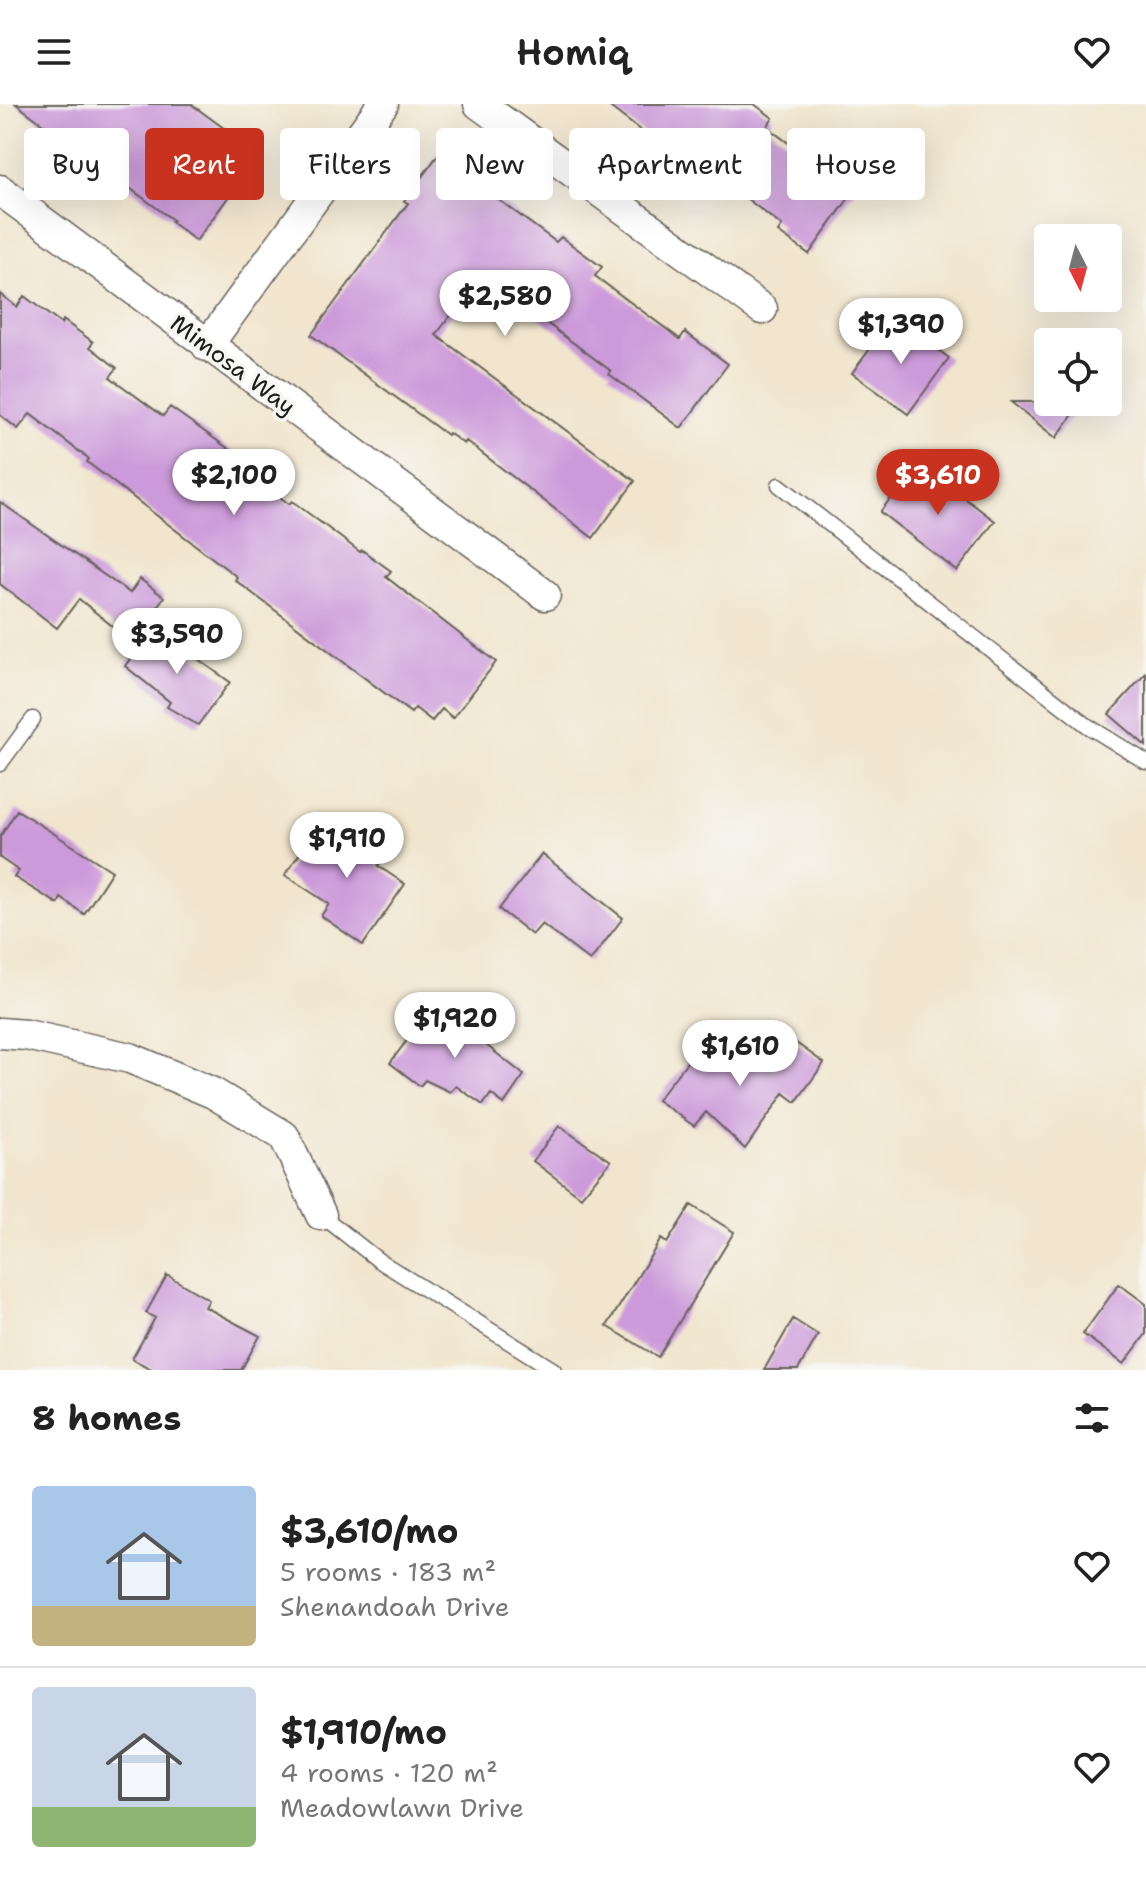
<!DOCTYPE html>
<html lang="en">
<head>
<meta charset="utf-8">
<style>
	body { margin:0; font-family:"Shantell Sans",sans-serif; background:#f6f6f6; color:#222; height:100vh; display:flex; flex-direction:column; font-size:30px; white-space:nowrap }
	* { box-sizing:border-box; margin:0 }
	p { font-size:26px; color:#767676 }
	.icon { flex:none; width:44px; height:44px; fill:none; stroke:currentColor; stroke-width:2; stroke-linecap:round; stroke-linejoin:round }
	.map { position:relative; height:1266px; overflow:hidden }
	.panel { display:flex; flex-direction:column; background:#fff; flex:1 }
	.panel>* { flex:none }
	.banner { position:absolute; left:24px; top:24px; width:1098px; height:72px; display:flex; gap:16px }
	.needle { width:52px; rotate:174deg }
	.fabs { position:absolute; left:1034px; top:120px; display:grid; gap:16px }
	.fabs a { display:grid; place-items:center; width:88px; height:88px; border-radius:8px; background:#fff; box-shadow:0 8px 32px #0002; font-size:40px }
	.price { position:absolute; translate:-50% -68px; padding:0 18px; border-radius:28px; background:#fff; color:#222; font-size:26px; line-height:52px; filter:drop-shadow(0 2px 4px #0008) }
	.price::after { content:''; position:absolute; left:50%; top:48px; width:24px; height:18px; margin-left:-12px; background:inherit; clip-path:polygon(0 0,100% 0,50% 100%) }
	.price.selected { background:#c8321e; color:#fff }
	ul { padding:0; list-style:none }
	li { display:flex; align-items:center; gap:24px; height:200px; padding:0 32px }
	li+li { border-top:2px solid #e0e0e0 }
	li span { display:grid; place-items:center; flex:none; width:224px; height:160px; border-radius:8px; color:#555 }
	li>.icon { margin-inline-start:auto }
	span .icon { width:96px; height:96px; fill:#fffc; stroke-width:1 }
	li b { font-size:34px }
	h2 { display:flex; justify-content:space-between; align-items:center; height:96px; padding:0 32px; font-size:34px }
	.tag { padding:0 28px; border-radius:8px; background:#fff; box-shadow:0 8px 32px #0002; font-size:28px; line-height:72px }
	.tag.selected { background:#c8321e; color:#fff }
	header { display:flex; justify-content:space-between; align-items:center; height:104px; padding:0 32px; background:#fff; font-size:36px; font-weight:600 }
	.map>svg:first-child { display:block }
	.building { fill:#cc9ada }
	.lines { fill:none; stroke-linecap:round; stroke-linejoin:round }
	.lane-casing { stroke:#67625a; stroke-width:17 }
	.street-casing { stroke:#67625a; stroke-width:33 }
	.lane { stroke:#fff; stroke-width:14 }
	.street { stroke:#fff; stroke-width:30 }
	.labels { text-anchor:middle; dominant-baseline:central; stroke-width:7; stroke-linejoin:round; paint-order:stroke }
	.street-label { font-size:24px; fill:#1c1c1c; stroke:#f6f6f2 }
</style>
</head>
<body>
<header><svg class="icon" aria-label="menu" viewBox="0 0 24 24"><path d="M4 6h16M4 12h16M4 18h16"/></svg>Homiq<svg class="icon" aria-label="heart" viewBox="0 0 24 24"><path d="M12 20l-8-8c-3-5 5-10 8-4 3-6 11-1 8 4z"/></svg></header>
<div class="map">
<svg width="1146" height="1266" viewBox="0 0 1146 1266">
	<rect width="100%" height="100%" fill="#f6f6f2"/>
	<filter id="ink" filterUnits="userSpaceOnUse"><feTurbulence type="fractalNoise" baseFrequency=".0125" numOctaves="2"/><feDisplacementMap in="SourceGraphic" scale="16" xChannelSelector="R" yChannelSelector="G"/><feConvolveMatrix kernelMatrix="1 2 1 2 8 2 1 2 1" color-interpolation-filters="sRGB"/></filter>
	<filter id="wash" filterUnits="userSpaceOnUse"><feTurbulence type="fractalNoise" baseFrequency=".006" numOctaves="4" result="noise"/><feDisplacementMap in="SourceGraphic" scale="32" xChannelSelector="R" yChannelSelector="G"/><feGaussianBlur stdDeviation="1.8" result="paint"/><feColorMatrix in="noise" values="0 0 0 0 0 0 0 0 0 0 0 0 0 0 0 0 0 1.4 0 .05"/><feComposite in="paint" operator="in"/></filter>
	<g filter="url(#wash)">
		<rect width="100%" height="100%" fill="#f1e5cd"/>
		<g id="blocks">
			<path class="building" d="M16,0H191L244,39L233,54L249,65L196,137L171,118L173,116Z
				M606,0H754L773,14L767,23L814,58L826,41L866,70L809,150L778,128L782,122L692,52L688,56L656,32L653,36Z
				M438,51L556,138L561,133L602,163L595,172L680,235L685,228L728,260L681,324L609,270L611,267L481,170L436,231L635,377L593,434L466,337L464,340L449,329L447,331L311,231L408,99L404,97Z
				M0,190L17,203L24,192L61,220L63,216L93,238L90,243L117,264L110,273L163,312L170,303L240,353L235,359L289,400L292,397L360,448L362,446L391,467L386,473L496,558L453,614L442,605L432,617L415,604L411,609L235,476L237,473L87,358L89,355L30,310L18,325L0,311Z
				M894,213L949,254L908,310L852,269Z
				M1011,298H1082L1056,334Z
				M918,359L995,417L957,467L880,408Z
				M0,398L130,489L140,475L164,493L132,538L79,495L57,524L0,480Z
				M153,523L230,578L198,621L167,603L170,598L125,562Z
				M1146,569V642L1109,610Z
				M17,706L112,767L84,810L61,794L58,800L14,773L19,767L0,754V733Z
				M319,721L343,736L353,722L389,746L378,762L405,780L363,841L321,812L329,800L285,771Z
				M542,750L623,814L590,857L542,820L532,831L499,805Z
				M434,900L524,971L504,1000L491,990L483,1001L456,982L450,988L425,976L420,982L390,959Z
				M785,931L824,959L796,998L784,989L745,1045L706,1008L694,1022L657,996L695,948L708,957L719,942L761,965Z
				M559,1022L611,1057L581,1093L533,1057Z
				M691,1101L734,1128L658,1253L607,1222L661,1135L667,1139Z
				M167,1171L209,1196L205,1203L260,1232L241,1266H153L132,1255L155,1214L146,1209Z
				M1119,1180L1146,1200V1230L1124,1260L1083,1230Z
				M793,1215L818,1231L798,1266H764Z"/>
		</g>
	</g>
	<g filter="url(#ink)">
		<use href="#blocks" fill-opacity="0" stroke="#67625a" stroke-width="2"/>
		<g class="lines">
			<defs>
				<path id="lane" d="M779,381L1088,622L1146,658
					M0,660L33,615
					M321,1111L378,1156L554,1266"/>
				<path id="street" d="M479,0L762,205
					M0,86L545,491
					M207,242L383,0
					M0,929L26,931L130,954L213,989L284,1032L321,1111"/>
			</defs>
			<use href="#lane" class="lane-casing"/>
			<use href="#street" class="street-casing"/>
			<use href="#lane" class="lane"/>
			<use href="#street" class="street"/>
		</g>
	</g>
	<g class="labels">
		<g class="street-label">
			<text transform="translate(233 261) rotate(37)">Mimosa Way</text>
		</g>
	</g>
</svg>
<div class="fabs">
<a><svg class="needle" viewBox="-14 -14 28 28"><path d="M0-13l5 13h-10z" fill="#e53935"/><path d="M0 13l5-13h-10z" fill="#767676"/></svg></a>
<a><svg class="icon" aria-label="locate" viewBox="0 0 24 24"><circle cx="12" cy="12" r="6"/><path d="M12 2v4M12 18v4M2 12h4M18 12h4"/></svg></a>
</div>
<b class="price" style="left:505px;top:234px">$2,580</b>
<b class="price" style="left:901px;top:262px">$1,390</b>
<b class="price" style="left:234px;top:413px">$2,100</b>
<b class="price selected" style="left:938px;top:413px">$3,610</b>
<b class="price" style="left:177px;top:572px">$3,590</b>
<b class="price" style="left:347px;top:776px">$1,910</b>
<b class="price" style="left:455px;top:956px">$1,920</b>
<b class="price" style="left:740px;top:984px">$1,610</b>
<div class="banner">
<a class="tag">Buy</a>
<a class="tag selected">Rent</a>
<a class="tag">Filters</a>
<a class="tag">New</a>
<a class="tag">Apartment</a>
<a class="tag">House</a>
</div>
</div>
<section class="panel">
<h2>8 homes<svg class="icon" aria-label="filters" viewBox="0 0 24 24"><path d="M4 7h16M4 17h16"/><circle cx="9" cy="7" r="2"/><circle cx="15" cy="17" r="2"/></svg></h2>
<ul>
<li><span style="background:linear-gradient(#a9c7e8 75%,#c2b280 0)"><svg class="icon" aria-label="home" viewBox="0 0 24 24"><path d="M3 11l9-7 9 7M6 9v11h12V9"/></svg></span><div><b>$3,610/mo</b><p>5 rooms · 183 m²</p><p>Shenandoah Drive</p></div><svg class="icon" aria-label="heart" viewBox="0 0 24 24"><path d="M12 20l-8-8c-3-5 5-10 8-4 3-6 11-1 8 4z"/></svg></li>
<li><span style="background:linear-gradient(#c9d6e8 75%,#8fb573 0)"><svg class="icon" aria-label="home" viewBox="0 0 24 24"><path d="M3 11l9-7 9 7M6 9v11h12V9"/></svg></span><div><b>$1,910/mo</b><p>4 rooms · 120 m²</p><p>Meadowlawn Drive</p></div><svg class="icon" aria-label="heart" viewBox="0 0 24 24"><path d="M12 20l-8-8c-3-5 5-10 8-4 3-6 11-1 8 4z"/></svg></li>
</ul>
</section>
</body>
</html>
